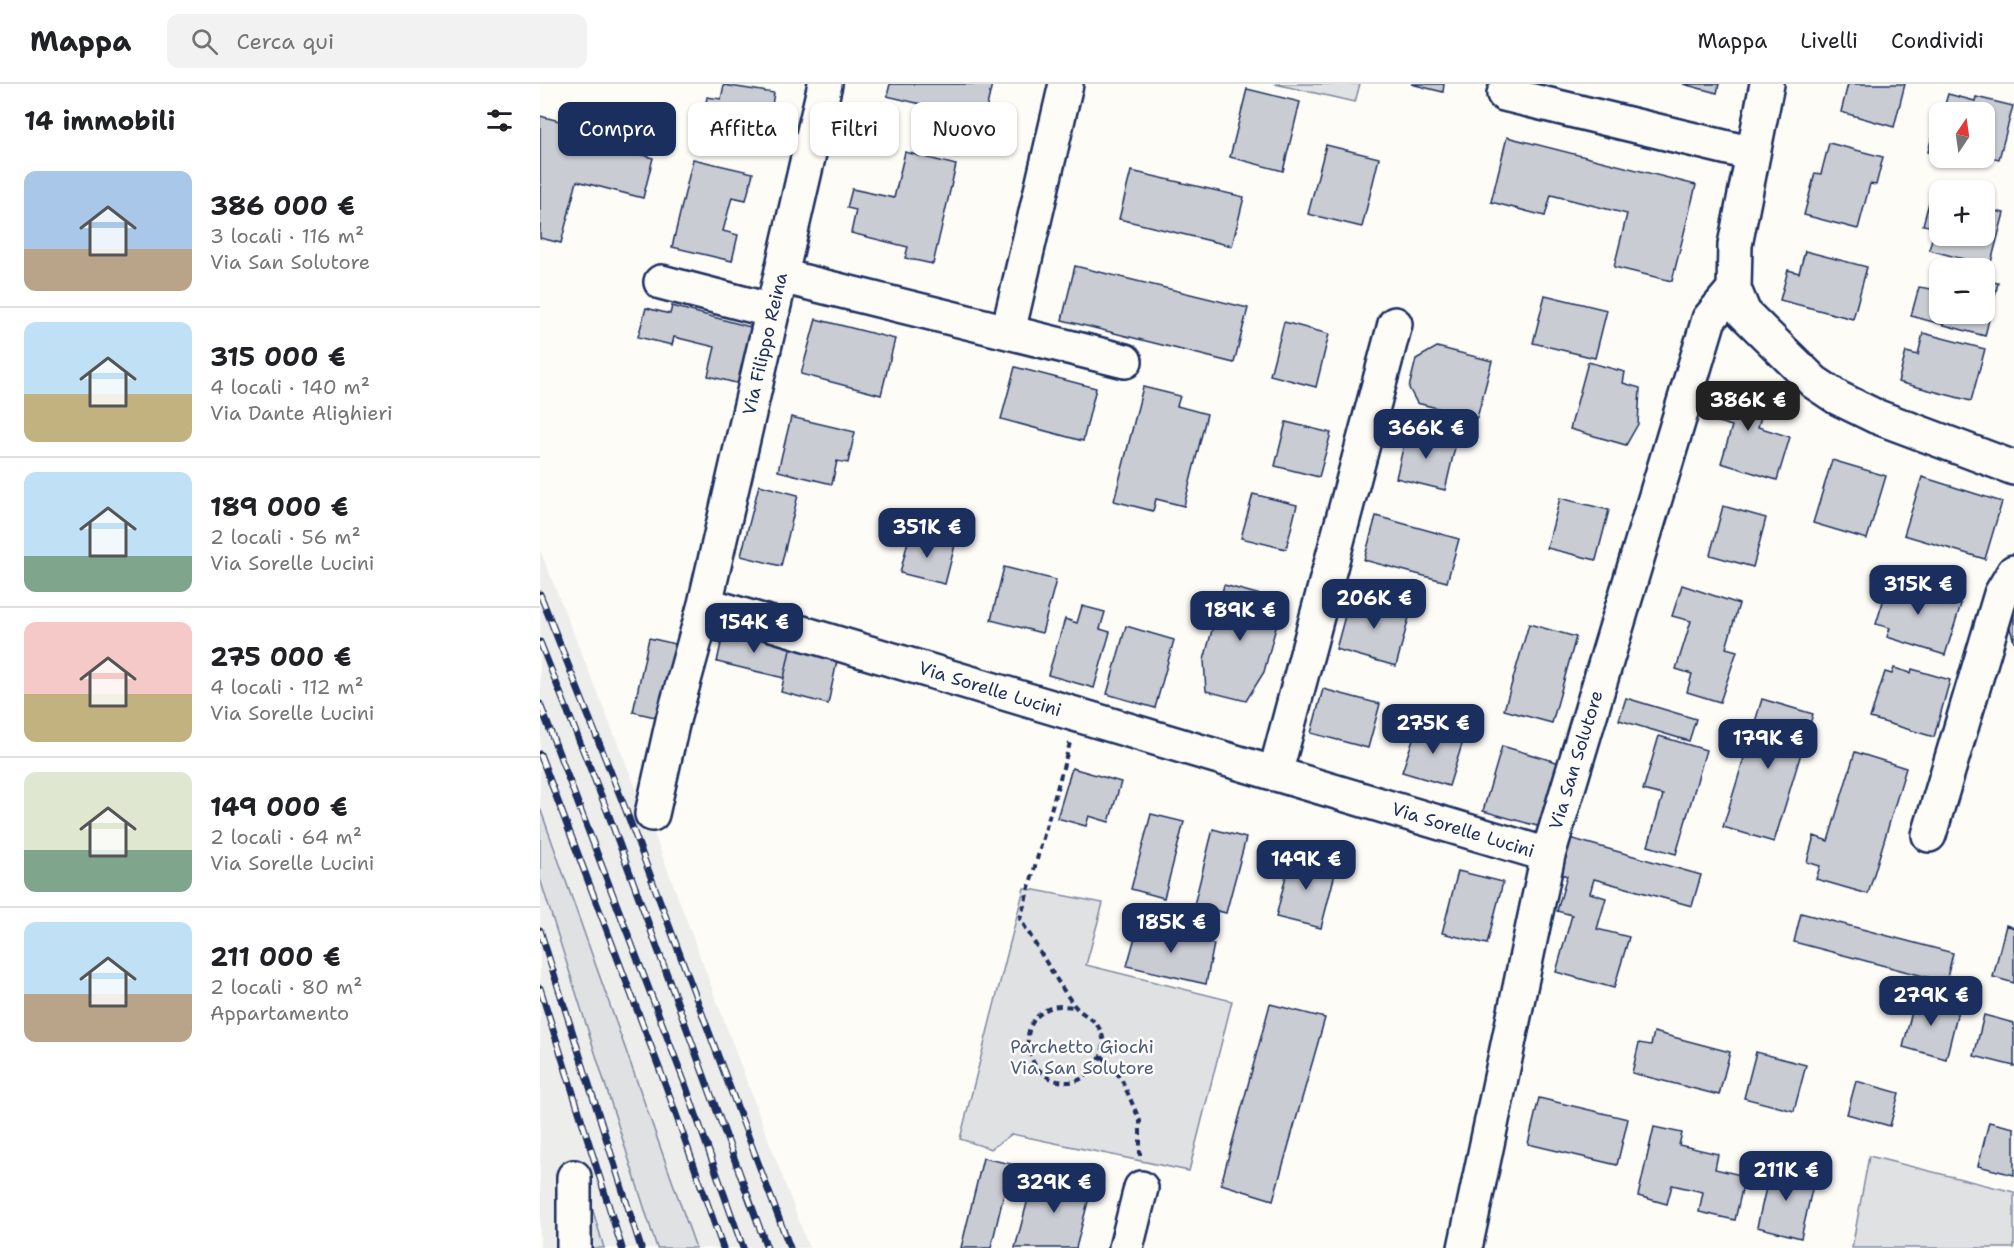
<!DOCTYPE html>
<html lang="it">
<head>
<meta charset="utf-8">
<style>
	body { margin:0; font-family:"Shantell Sans",sans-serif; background:#f2f2f2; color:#202124; height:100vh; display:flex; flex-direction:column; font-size:22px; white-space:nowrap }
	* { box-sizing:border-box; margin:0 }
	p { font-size:20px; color:#757577 }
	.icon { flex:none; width:33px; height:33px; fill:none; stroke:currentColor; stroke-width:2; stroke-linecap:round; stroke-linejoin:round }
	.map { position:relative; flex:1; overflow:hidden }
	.details { display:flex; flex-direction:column; background:#fff; width:540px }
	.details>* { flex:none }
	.banner { position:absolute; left:18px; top:18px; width:570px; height:54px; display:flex; gap:12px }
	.needle { width:39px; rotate:13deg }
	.fabs { position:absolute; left:1389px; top:18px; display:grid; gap:12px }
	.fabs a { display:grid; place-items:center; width:66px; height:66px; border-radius:12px; background:#fff; box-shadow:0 2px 4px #0004; font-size:30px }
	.price { position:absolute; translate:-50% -51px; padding:0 14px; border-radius:12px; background:#1b2f5e; color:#fff; font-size:20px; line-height:39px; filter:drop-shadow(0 2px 3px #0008) }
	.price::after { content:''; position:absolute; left:50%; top:36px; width:18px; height:14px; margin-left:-9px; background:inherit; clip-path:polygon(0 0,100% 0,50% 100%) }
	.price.on { background:#222; color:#fff }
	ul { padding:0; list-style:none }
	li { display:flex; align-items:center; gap:18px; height:150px; padding:0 24px }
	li+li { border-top:2px solid #e0e0e0 }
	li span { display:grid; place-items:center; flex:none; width:168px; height:120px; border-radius:12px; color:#555 }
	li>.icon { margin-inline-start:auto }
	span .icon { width:72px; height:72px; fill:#fffc; stroke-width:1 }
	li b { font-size:26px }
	h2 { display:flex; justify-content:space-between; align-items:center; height:72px; padding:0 24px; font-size:26px }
	.tag { padding:0 21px; border-radius:12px; background:#fff; box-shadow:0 2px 4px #0004; font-size:21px; line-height:54px }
	.tag.on { background:#1b2f5e; color:#fff }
	header { display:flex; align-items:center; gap:36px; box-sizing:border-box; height:84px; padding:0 30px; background:#fff; border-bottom:2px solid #e0e0e0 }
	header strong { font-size:28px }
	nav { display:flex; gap:33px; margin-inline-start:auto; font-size:21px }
	.search { width:420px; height:54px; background:#f2f2f2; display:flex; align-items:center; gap:15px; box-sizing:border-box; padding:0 21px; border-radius:12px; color:#757577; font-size:22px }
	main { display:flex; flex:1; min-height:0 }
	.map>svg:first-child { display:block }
	.built { fill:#edeeec }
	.green { fill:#e0e1e3; stroke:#7e88a0; stroke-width:1.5 }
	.building { fill:#c9ccd3; stroke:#1b2f5e; stroke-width:1.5 }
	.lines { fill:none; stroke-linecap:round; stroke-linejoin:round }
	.minor-casing { stroke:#1b2f5e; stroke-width:38 }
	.path { stroke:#1b2f5e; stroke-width:4; stroke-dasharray:6 4.5; stroke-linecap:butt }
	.minor { stroke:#fdfcf7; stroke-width:33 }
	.rail-casing { stroke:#1b2f5e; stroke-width:7 }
	.rail { stroke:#fdfcf7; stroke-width:4.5; stroke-dasharray:14; stroke-linecap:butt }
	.labels { text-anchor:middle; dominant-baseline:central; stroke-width:5; stroke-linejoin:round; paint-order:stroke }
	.street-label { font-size:18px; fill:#1b2f5e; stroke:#fdfcf7 }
	.park-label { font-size:18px; fill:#4c5c7f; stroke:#fdfcf7 }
</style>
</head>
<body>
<header>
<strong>Mappa</strong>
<div class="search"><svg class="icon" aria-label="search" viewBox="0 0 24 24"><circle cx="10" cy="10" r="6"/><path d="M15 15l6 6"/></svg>Cerca qui</div>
<nav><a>Mappa</a><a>Livelli</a><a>Condividi</a></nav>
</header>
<main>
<section class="details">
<h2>14 immobili<svg class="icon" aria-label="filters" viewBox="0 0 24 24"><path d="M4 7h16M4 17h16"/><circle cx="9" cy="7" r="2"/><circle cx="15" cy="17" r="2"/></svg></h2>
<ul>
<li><span style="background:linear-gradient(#a9c7e8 65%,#b9a48a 0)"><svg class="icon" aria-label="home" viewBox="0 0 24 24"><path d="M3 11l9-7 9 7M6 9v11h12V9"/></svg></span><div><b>386 000 €</b><p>3 locali · 116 m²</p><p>Via San Solutore</p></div></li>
<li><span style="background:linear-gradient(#bfe0f5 60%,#c2b280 0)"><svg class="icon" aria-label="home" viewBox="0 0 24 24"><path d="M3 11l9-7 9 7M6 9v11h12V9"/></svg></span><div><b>315 000 €</b><p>4 locali · 140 m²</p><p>Via Dante Alighieri</p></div></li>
<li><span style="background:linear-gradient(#bfe0f5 70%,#7fa58c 0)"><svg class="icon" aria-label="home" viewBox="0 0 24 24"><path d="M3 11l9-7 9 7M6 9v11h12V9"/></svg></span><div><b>189 000 €</b><p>2 locali · 56 m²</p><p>Via Sorelle Lucini</p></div></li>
<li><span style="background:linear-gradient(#f6c9c9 60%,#c2b280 0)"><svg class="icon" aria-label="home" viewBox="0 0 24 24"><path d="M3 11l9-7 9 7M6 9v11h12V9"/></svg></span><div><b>275 000 €</b><p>4 locali · 112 m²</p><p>Via Sorelle Lucini</p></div></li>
<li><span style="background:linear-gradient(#dfe7d0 65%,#7fa58c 0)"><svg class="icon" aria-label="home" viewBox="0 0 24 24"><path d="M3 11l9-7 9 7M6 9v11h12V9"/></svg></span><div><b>149 000 €</b><p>2 locali · 64 m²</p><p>Via Sorelle Lucini</p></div></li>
<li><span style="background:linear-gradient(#bfe0f5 60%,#b9a48a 0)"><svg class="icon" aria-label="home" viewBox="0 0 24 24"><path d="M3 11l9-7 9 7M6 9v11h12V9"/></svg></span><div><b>211 000 €</b><p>2 locali · 80 m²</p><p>Appartamento</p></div></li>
</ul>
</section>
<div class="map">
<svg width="1474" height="1164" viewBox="0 0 1474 1164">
	<rect width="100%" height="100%" fill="#fdfcf7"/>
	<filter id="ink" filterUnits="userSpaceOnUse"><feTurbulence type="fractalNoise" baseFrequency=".0167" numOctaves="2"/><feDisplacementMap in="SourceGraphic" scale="12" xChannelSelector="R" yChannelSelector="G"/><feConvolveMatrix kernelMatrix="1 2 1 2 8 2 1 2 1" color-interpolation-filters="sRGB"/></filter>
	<g filter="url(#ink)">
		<path class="built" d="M0,466L114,749L269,1164H156L0,724Z
			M0,795L117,1164H64L45,1099L43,1164H0Z"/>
		<path class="green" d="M735,0H820L815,18Z
			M0,724L156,1164H117L0,795Z
			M484,804L563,819L546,881L692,917L649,1087L472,1050L451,1065L420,1055Z
			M1329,1072L1474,1108V1164H1312Z
			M44,1096L64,1164H43Z"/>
		<path class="building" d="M350,0H452L444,35L347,12Z
			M871,0H904L903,8Z
			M1143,0H1179L1177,9Z
			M1308,0H1365L1354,43L1301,28Z
			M184,1L234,9L227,51L162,39L167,13L181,15Z
			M707,5L760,18L743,87L690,73Z
			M1408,10L1435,17L1436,13L1473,22L1459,75L1444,72V28H1400V71L1388,68L1399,25L1403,27Z
			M0,32L98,57L95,69L113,74L103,114L37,97L21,159L0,154Z
			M967,53L1156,101L1132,197L1074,183L1087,130L1011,111L1005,132L951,118Z
			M1289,59L1343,73L1336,101L1330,100L1318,145L1264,131L1275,89L1281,90Z
			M786,61L839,74L822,143L768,130Z
			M365,68L416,81L393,180L365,174L368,163L311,149L316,126L307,124L312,105L354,114Z
			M1408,74H1425L1424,78Z
			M153,75L213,89L206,116L192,113L183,147L198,151L192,177L132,163Z
			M591,87L704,113L692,162L579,135Z
			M1391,111L1400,113V152H1444V124L1464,129L1450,182L1389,166L1395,143L1383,141Z
			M1265,167L1327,183L1313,235L1240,216L1248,186L1259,189Z
			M535,182L708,224L694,279L522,236Z
			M1397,184H1400V230H1444V196L1458,199L1445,252L1371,232L1379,203L1391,205Z
			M1005,211L1067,226L1055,274L993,259Z
			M132,222L214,244L200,300L168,292L175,263L134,253L132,261L98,253L106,224L130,230Z
			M276,235L355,255L341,311L261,290Z
			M744,238L789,250L776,303L730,291Z
			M1383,249L1445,265L1431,317L1358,298L1366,268L1378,271Z
			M897,263L952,277L937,334L877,319L869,304L876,275Z
			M1048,278L1085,288L1083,299L1100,304L1098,340L1086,361L1030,345Z
			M475,283L556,304L543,357L461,335Z
			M1204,300L1229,307L1218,343L1250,353L1237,396L1181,379L1192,342L1167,335L1177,301L1201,309Z
			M603,303L640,312L637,322L667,330L644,422L616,415L613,427L574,417Z
			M251,333L315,348L308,379L297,377L292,400L238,387Z
			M746,338L791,349L779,393L735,382Z
			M867,347L916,359L905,406L856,394Z
			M1292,376L1346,392L1327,455L1273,439Z
			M1382,393L1462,418L1445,475L1364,451Z
			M219,401L258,411L241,482L201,472Z
			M713,410L757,421L746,465L701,454Z
			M1020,414L1069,426L1056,476L1007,464Z
			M1183,422L1226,434L1213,483L1170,471Z
			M836,432L919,455L907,498L824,476Z
			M370,449L415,461L405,500L360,489Z
			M464,483L516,496L502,549L451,536Z
			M1351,492L1401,508L1399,513L1421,520L1405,571L1347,553L1350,544L1336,540Z
			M684,501L743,517L724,588L706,617L666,607L664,576Z
			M1142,501L1199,520L1186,564L1197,567L1180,618L1147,608L1152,590L1136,585L1151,537L1132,532Z
			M811,510L871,526L856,582L796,565Z
			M542,522L565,528L560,545L570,548L554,604L508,591L525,535L537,539Z
			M1474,525V558L1465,527Z
			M989,540L1036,553L1012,639L964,626Z
			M586,542L634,556L615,624L567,610Z
			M184,546L251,561L244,594L177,578Z
			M109,554L140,561L124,635L93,628Z
			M251,561L298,572L288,620L241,608Z
			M1354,584L1371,589L1372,585L1410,596L1394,653L1330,634L1345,588L1352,590Z
			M783,605L840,620L828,664L771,649Z
			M1086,614L1156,635L1149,657L1079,636Z
			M1222,615L1273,630L1234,758L1183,743Z
			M878,640L924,654L909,702L862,688Z
			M1119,652L1166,666L1136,770L1108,762L1123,711L1103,706Z
			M962,662L1020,679L1001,743L943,727Z
			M1315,668L1366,684L1328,810L1276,795L1280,782L1267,778L1274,752L1288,757Z
			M532,684L581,698L569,738L549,732L546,742L517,734Z
			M611,730L644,738L624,814L591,805Z
			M673,745L706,754L686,829L654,821Z
			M1026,753L1161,791L1152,822L1054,795L1050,809L1066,814L1057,845L1089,853L1074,904L1016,888L1032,831L1017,827L1027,792L1016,788Z
			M751,771L797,782L781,844L736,833Z
			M918,787L963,798L947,860L902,849Z
			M1261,829L1413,869L1406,898L1254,858Z
			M599,839L674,860L666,900L587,882Z
			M1466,841L1474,844V899L1453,893Z
			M1376,912L1419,923L1406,975L1363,963Z
			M730,920L785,934L733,1116L681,1100Z
			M1444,931L1474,939V982L1434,972Z
			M1114,948L1190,968L1179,1011L1092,989L1099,959L1111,961Z
			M1216,968L1266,981L1254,1027L1204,1014Z
			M1316,997L1359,1009L1350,1042L1307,1030Z
			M999,1014L1088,1035L1077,1081L988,1060Z
			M1449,1038L1474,1044V1091L1438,1082Z
			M1114,1043L1142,1049L1139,1061L1178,1070L1175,1085L1205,1092L1195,1136L1159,1128L1163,1108L1132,1101L1127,1120L1098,1112Z
			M443,1074L471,1080L451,1164H421Z
			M1231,1082L1275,1092L1261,1154L1217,1143Z
			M495,1089L552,1102L536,1164H475Z"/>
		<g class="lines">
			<defs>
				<path id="minor" d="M1227,0L1195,161L1194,205L1204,229L1274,298L1298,314L1335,332L1474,384
					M964,10L1213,70
					M241,192L585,277
					M121,198L233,227
					M468,248L526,0
					M165,520L1008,771
					M735,690L855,240
					M112,730L133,636L165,520L285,0
					M1389,751L1461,510L1474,488
					M34,1164V1093
					M586,1164L601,1104
					M925,1164L1008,771L1169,235L1194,205"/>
			</defs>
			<use href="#minor" class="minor-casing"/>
			<path class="path" d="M530,659L480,835C498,863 514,894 534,921C543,933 555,932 562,950C569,971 549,999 527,998C485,998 471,936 513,923C519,921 530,923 536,923
				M562,972L581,994L600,1037V1074"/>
			<use href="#minor" class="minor"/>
			<defs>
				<path id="rail" d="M0,510L85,724L250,1164
					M0,558L68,729L227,1164
					M0,620L144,997L203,1164
					M0,670L126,1002L183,1164
					M0,846L101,1164
					M0,904L82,1164"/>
			</defs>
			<use href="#rail" class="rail-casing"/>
			<use href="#rail" class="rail"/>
		</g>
	</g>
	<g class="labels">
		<g class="street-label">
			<text transform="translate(225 260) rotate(-77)">Via Filippo Reina</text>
			<text transform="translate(450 605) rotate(17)">Via Sorelle Lucini</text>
			<text transform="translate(1036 676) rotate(-73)">Via San Solutore</text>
			<text transform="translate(923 746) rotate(17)">Via Sorelle Lucini</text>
		</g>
		<g class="park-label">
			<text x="542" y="963">Parchetto Giochi<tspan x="542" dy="21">Via San Solutore</tspan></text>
		</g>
	</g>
</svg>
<div class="fabs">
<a><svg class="needle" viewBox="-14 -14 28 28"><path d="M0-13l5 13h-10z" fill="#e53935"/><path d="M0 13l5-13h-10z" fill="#757577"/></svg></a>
<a>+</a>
<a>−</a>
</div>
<b class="price on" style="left:1208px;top:348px">386K €</b>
<b class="price" style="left:886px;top:376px">366K €</b>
<b class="price" style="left:387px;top:475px">351K €</b>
<b class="price" style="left:1378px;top:532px">315K €</b>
<b class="price" style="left:834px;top:546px">206K €</b>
<b class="price" style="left:700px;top:558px">189K €</b>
<b class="price" style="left:214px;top:570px">154K €</b>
<b class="price" style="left:893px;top:671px">275K €</b>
<b class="price" style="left:1228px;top:686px">179K €</b>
<b class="price" style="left:766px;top:807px">149K €</b>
<b class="price" style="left:631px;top:870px">185K €</b>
<b class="price" style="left:1391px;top:943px">279K €</b>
<b class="price" style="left:1246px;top:1118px">211K €</b>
<b class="price" style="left:514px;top:1130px">329K €</b>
<div class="banner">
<a class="tag on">Compra</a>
<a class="tag">Affitta</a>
<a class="tag">Filtri</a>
<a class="tag">Nuovo</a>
</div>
</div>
</main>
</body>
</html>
